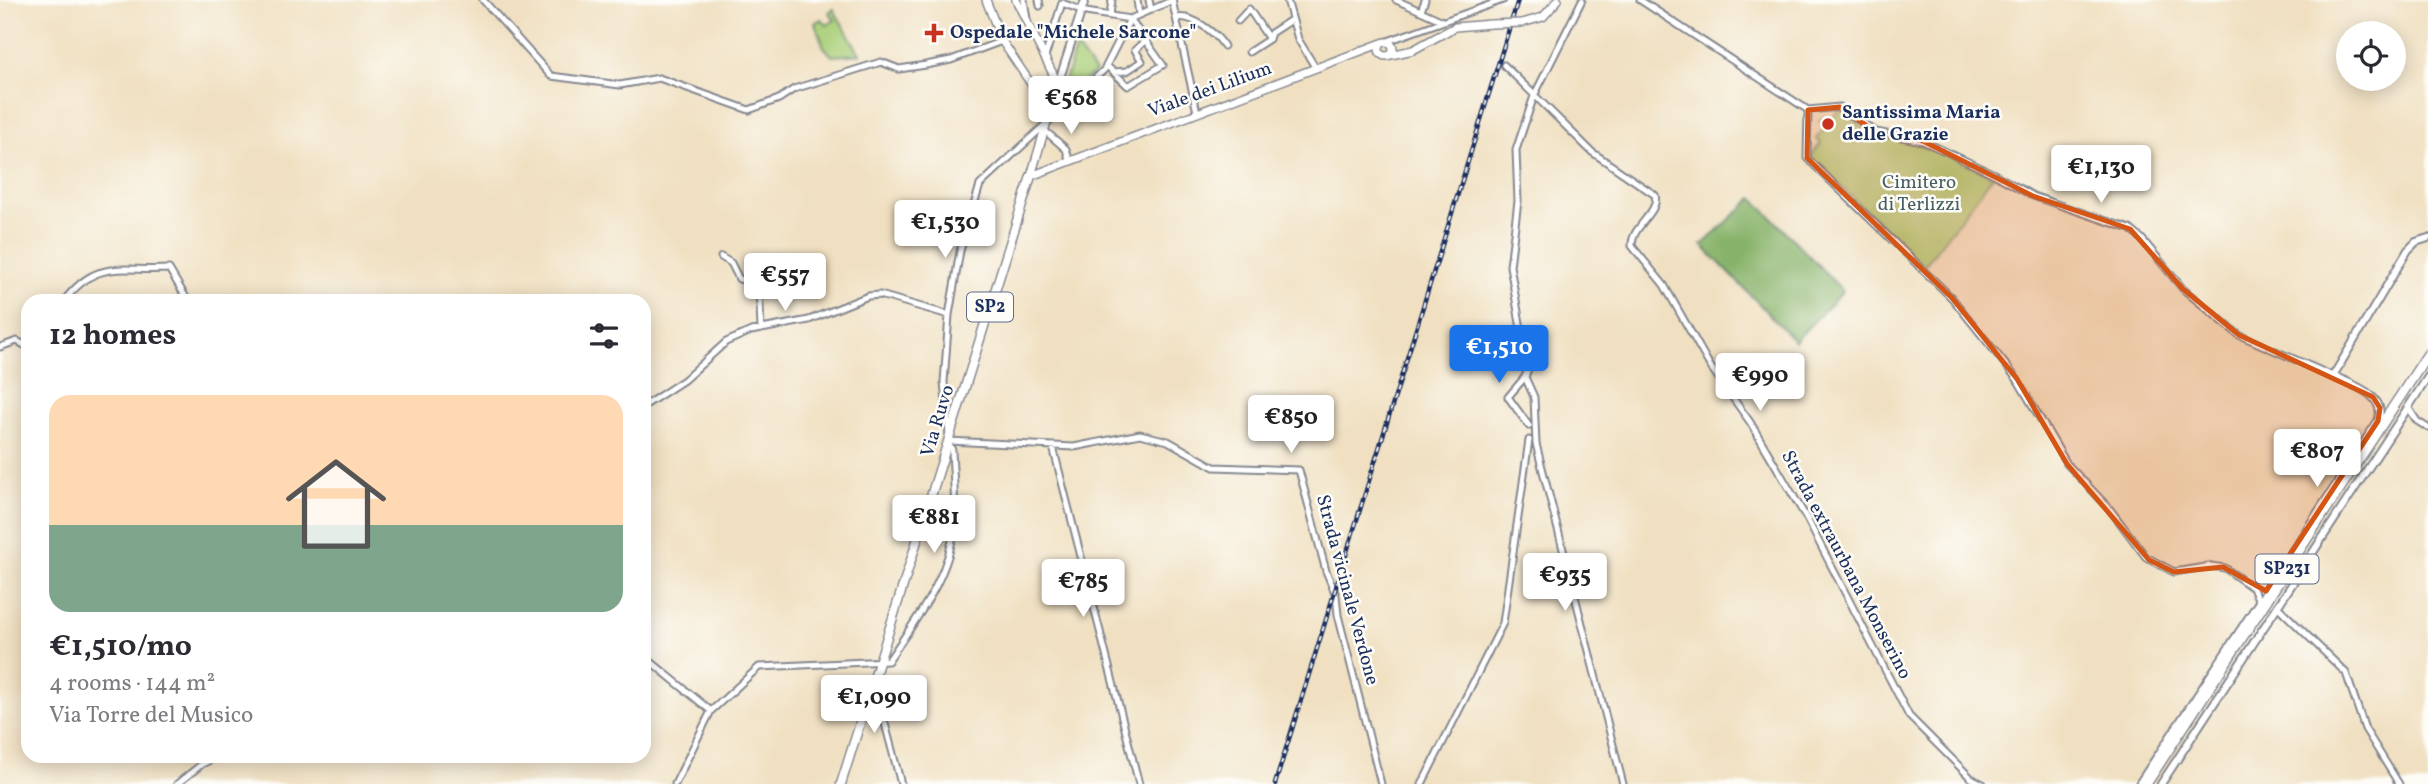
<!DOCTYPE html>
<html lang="en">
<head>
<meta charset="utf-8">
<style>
	body { margin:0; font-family:Vollkorn,serif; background:#f7f7f7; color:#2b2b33; height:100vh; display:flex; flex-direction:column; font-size:26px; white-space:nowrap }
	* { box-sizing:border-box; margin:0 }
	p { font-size:23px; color:#7c7c81 }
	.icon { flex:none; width:38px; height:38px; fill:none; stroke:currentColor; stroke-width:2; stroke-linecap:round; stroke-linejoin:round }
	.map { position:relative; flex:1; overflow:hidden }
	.side { position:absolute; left:21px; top:294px; width:630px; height:469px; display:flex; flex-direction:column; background:#fff; border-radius:21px; box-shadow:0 4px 18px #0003 }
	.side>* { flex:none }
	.controls { position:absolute; left:2336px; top:21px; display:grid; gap:14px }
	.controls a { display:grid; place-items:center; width:70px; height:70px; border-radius:50%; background:#fff; box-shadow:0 4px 18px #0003; font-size:35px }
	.price { position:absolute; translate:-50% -60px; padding:0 16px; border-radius:7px; background:#fff; color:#222; font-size:23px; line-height:46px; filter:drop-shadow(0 2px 4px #0008) }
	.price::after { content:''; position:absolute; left:50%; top:42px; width:21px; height:16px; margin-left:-10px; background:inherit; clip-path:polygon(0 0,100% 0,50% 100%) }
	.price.active { background:#1a73e8; color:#fff }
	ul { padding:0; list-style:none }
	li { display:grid; align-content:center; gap:14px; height:371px; padding:0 28px }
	li span { display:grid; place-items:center; height:217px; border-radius:21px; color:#555 }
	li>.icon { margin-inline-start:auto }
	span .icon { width:126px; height:126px; fill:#fffc; stroke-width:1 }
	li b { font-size:30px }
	h2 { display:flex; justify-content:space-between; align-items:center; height:84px; padding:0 28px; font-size:30px }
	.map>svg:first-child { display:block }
	.green { fill:#aacf79; stroke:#627f6c; stroke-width:2 }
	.forest { fill:#87b269; stroke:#517064; stroke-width:2 }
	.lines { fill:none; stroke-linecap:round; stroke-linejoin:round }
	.minor-casing { stroke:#868890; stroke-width:9 }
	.tertiary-casing { stroke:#868890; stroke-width:10 }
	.secondary-casing { stroke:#868890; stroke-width:10 }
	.primary-casing { stroke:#868890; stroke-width:11 }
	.trunk-casing { stroke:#868890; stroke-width:12 }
	.minor { stroke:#fff; stroke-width:5 }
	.tertiary { stroke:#fff; stroke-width:6 }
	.secondary { stroke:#fff; stroke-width:7 }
	.primary { stroke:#fff; stroke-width:8 }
	.trunk { stroke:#fff; stroke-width:9 }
	.rail-casing { stroke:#1b2f5e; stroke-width:4.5 }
	.rail { stroke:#fdfcf7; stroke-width:2; stroke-dasharray:5; stroke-linecap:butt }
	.secondary-bridge-casing { stroke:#868890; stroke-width:10; stroke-linecap:butt }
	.secondary-bridge { stroke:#fff; stroke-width:7 }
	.marked { fill:#d45514; fill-opacity:0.2; stroke:#d45514; stroke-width:5; stroke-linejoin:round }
	.poi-dot { fill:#c8321e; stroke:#fdfcf7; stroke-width:2.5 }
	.labels { text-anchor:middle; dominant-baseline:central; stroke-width:5; stroke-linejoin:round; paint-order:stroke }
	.shield { fill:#fdfcf7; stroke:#5f6c8c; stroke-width:2 }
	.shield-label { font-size:18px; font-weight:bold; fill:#1b2f5e }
	.poi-label { font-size:19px; font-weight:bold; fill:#1b2f5e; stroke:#fdfcf7; text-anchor:start }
	.street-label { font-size:19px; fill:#1b2f5e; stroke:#fdfcf7 }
	.park-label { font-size:19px; fill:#465f66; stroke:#fdfcf7 }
</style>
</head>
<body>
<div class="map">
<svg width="2428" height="784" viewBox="0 0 2428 784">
	<rect width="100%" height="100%" fill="#fdfcf7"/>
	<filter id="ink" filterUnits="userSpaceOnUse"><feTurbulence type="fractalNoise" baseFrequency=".0143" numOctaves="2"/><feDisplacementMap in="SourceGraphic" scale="14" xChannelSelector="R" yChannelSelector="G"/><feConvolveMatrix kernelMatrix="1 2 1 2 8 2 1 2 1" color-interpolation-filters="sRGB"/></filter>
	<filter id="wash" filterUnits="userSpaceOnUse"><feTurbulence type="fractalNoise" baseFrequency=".00686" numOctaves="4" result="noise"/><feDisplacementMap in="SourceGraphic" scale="28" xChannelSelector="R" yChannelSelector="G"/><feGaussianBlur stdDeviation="1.57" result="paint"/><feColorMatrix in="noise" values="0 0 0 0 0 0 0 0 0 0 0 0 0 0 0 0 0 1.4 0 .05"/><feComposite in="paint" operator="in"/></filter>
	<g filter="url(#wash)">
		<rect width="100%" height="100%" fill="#f0e0c1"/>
		<path class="green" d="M834,9V10L860,54L832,56L824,47L815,23L821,19L827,25L835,20L829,12Z
			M1076,47L1095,72L1061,100L1059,98Z
			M1840,109L1874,136L1925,145L1993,176L1924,266L1810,157L1821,143L1817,139L1825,128L1820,121L1824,117L1831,120Z"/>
		<path class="forest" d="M1753,198L1843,291L1795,341L1702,245Z"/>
	</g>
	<g filter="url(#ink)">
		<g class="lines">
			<defs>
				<path id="minor" d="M483,0L551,76L620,85L659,78L749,110L779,99L794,89L881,62L899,69L926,65L951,60L1002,41
					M1024,0L1027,19
					M1039,0L1040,6
					M1137,0L1139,15
					M1149,0L1151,10
					M1172,0L1197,112
					M1287,0L1298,39L1315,67
					M1396,0L1443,21
					M1640,0L1808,110
					M1062,3L1086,12L1130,19
					M1421,11L1425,0
					M1110,15L1112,0
					M1176,18C1192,14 1216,33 1224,46
					M1238,21L1249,9L1269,39L1271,33L1291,20
					M1385,42L1503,0
					M1249,52L1269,39
					M1045,57L1062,3
					M1504,65L1592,152L1655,195C1660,213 1631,226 1632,246L1664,285L1710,366L1750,422L1807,519L1909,716L1971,778L1983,784
					M1107,66L1128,86L1163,65L1130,19
					M1113,72L1127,71L1142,61L1135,50L1147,39
					M1084,88L1092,97
					M1808,110L1807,158L1952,298L2017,379L2067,464L2109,508L2146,557L2174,572L2211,566L2225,568L2253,588L2259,601
					M1808,110L1840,107L1876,132L1923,141L1992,173L2033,196L2130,229L2142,239L2183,289L2239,335L2333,376
					M1044,130L1066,149L1069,159
					M721,257L731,263L739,279L759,283L761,329
					M64,301C97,258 120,272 169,269L188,301
					M0,347L17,341L28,347
					M1525,377L1534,397L1536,444L1623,784
					M644,406L684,380L726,342L751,331L809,320L868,296L880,295L949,315
					M2408,407L2417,421L2428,428
					M1529,426L1508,397L1525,377L1528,369L1510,266L1518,201L1516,150L1534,96L1582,0
					M949,435L944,382L949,315L960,251L980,185L1104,70L1130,19L1173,0
					M1053,447L1139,784
					M2277,606L2346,673L2365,729L2399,784
					M644,656L711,711
					M874,682L901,784
					M177,784L202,764L219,756
					M675,784L711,711L759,667L888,661C916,619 950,577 954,526C956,501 953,475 952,450L948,441L1074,447L1140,434L1168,441L1214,467L1299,470L1326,571L1336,595L1338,615L1381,784
					M1422,784L1503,623L1529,440"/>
				<path id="tertiary" d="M1058,84L1085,0
					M2139,784L2378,421C2388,395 2351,384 2333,376L2408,250L2416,242L2428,238
					M2161,784L2428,377"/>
				<path id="secondary" d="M986,0L1002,41L1050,112
					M1016,0L1058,84L1031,176
					M1522,23L1543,17L1558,0
					M1379 49a7 7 0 1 1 14 0a7 7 0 1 1-14 0Z
					M1391,55L1413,50L1455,27L1491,24
					M1031,176L1382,43"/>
				<path id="primary" d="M841,784L1031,176"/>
				<path id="trunk" d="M2146,784L2428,354"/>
			</defs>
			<use href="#minor" class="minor-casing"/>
			<use href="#tertiary" class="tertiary-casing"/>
			<use href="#secondary" class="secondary-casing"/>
			<use href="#primary" class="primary-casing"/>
			<use href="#trunk" class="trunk-casing"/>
			<use href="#minor" class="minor"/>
			<use href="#tertiary" class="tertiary"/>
			<use href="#secondary" class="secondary"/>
			<use href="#primary" class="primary"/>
			<use href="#trunk" class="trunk"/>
			<defs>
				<path id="rail" d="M1275,784L1518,0"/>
			</defs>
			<use href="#rail" class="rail-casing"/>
			<use href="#rail" class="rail"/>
			<defs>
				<path id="secondary-bridge" d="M1491,24L1522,23"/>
			</defs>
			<use href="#secondary-bridge" class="secondary-bridge-casing"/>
			<use href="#secondary-bridge" class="secondary-bridge"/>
		</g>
	</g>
	<path class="marked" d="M1840,107L1876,132L1923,141L2033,196L2130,229L2183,289L2239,335L2373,397L2380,408L2378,421L2266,591L2223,567L2174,572L2149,560L2067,464L2017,379L1952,298L1807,158L1808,110Z"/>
	<g class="poi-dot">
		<path d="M930.5 22.5h7v7h7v7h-7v7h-7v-7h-7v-7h7z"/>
		<circle cx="1828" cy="124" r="7"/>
	</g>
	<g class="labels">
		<g class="shield">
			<rect x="967" y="292.5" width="46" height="29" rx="5"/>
			<rect x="2255.5" y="554.5" width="63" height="29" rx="5"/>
		</g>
		<g class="shield-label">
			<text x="990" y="307">SP2</text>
			<text x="2287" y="569">SP231</text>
		</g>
		<g class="poi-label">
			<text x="950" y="33">Ospedale "Michele Sarcone"</text>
			<text x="1842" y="113">Santissima Maria<tspan x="1842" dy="22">delle Grazie</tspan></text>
		</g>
		<g class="street-label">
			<text transform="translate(1210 90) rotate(-20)">Viale dei Lilium</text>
			<text transform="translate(938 421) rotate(-73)">Via Ruvo</text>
			<text transform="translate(1846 565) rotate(62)">Strada extraurbana Monserino</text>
			<text transform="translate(1347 590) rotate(75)">Strada vicinale Verdone</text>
		</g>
		<g class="park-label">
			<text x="1919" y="183">Cimitero<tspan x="1919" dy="22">di Terlizzi</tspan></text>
		</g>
	</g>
</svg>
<div class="controls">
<a><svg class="icon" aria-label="locate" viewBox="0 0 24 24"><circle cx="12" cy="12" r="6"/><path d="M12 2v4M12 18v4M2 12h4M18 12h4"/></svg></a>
</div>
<b class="price" style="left:1071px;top:136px">€568</b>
<b class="price" style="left:2101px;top:205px">€1,130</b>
<b class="price" style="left:945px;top:260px">€1,530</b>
<b class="price" style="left:785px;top:313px">€557</b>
<b class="price active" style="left:1499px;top:385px">€1,510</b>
<b class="price" style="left:1760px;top:413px">€990</b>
<b class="price" style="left:1291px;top:455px">€850</b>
<b class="price" style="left:2317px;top:489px">€807</b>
<b class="price" style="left:934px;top:555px">€881</b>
<b class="price" style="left:1565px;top:613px">€935</b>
<b class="price" style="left:1083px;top:619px">€785</b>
<b class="price" style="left:874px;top:735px">€1,090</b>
<section class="side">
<h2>12 homes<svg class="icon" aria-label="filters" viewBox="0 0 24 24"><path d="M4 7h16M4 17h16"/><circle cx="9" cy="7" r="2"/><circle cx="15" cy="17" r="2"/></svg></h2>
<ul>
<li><span style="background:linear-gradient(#ffd9b3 60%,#7fa58c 0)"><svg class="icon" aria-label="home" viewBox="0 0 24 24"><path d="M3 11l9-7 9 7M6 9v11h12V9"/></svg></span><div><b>€1,510/mo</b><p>4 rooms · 144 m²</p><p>Via Torre del Musico</p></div></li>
</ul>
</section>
</div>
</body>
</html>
